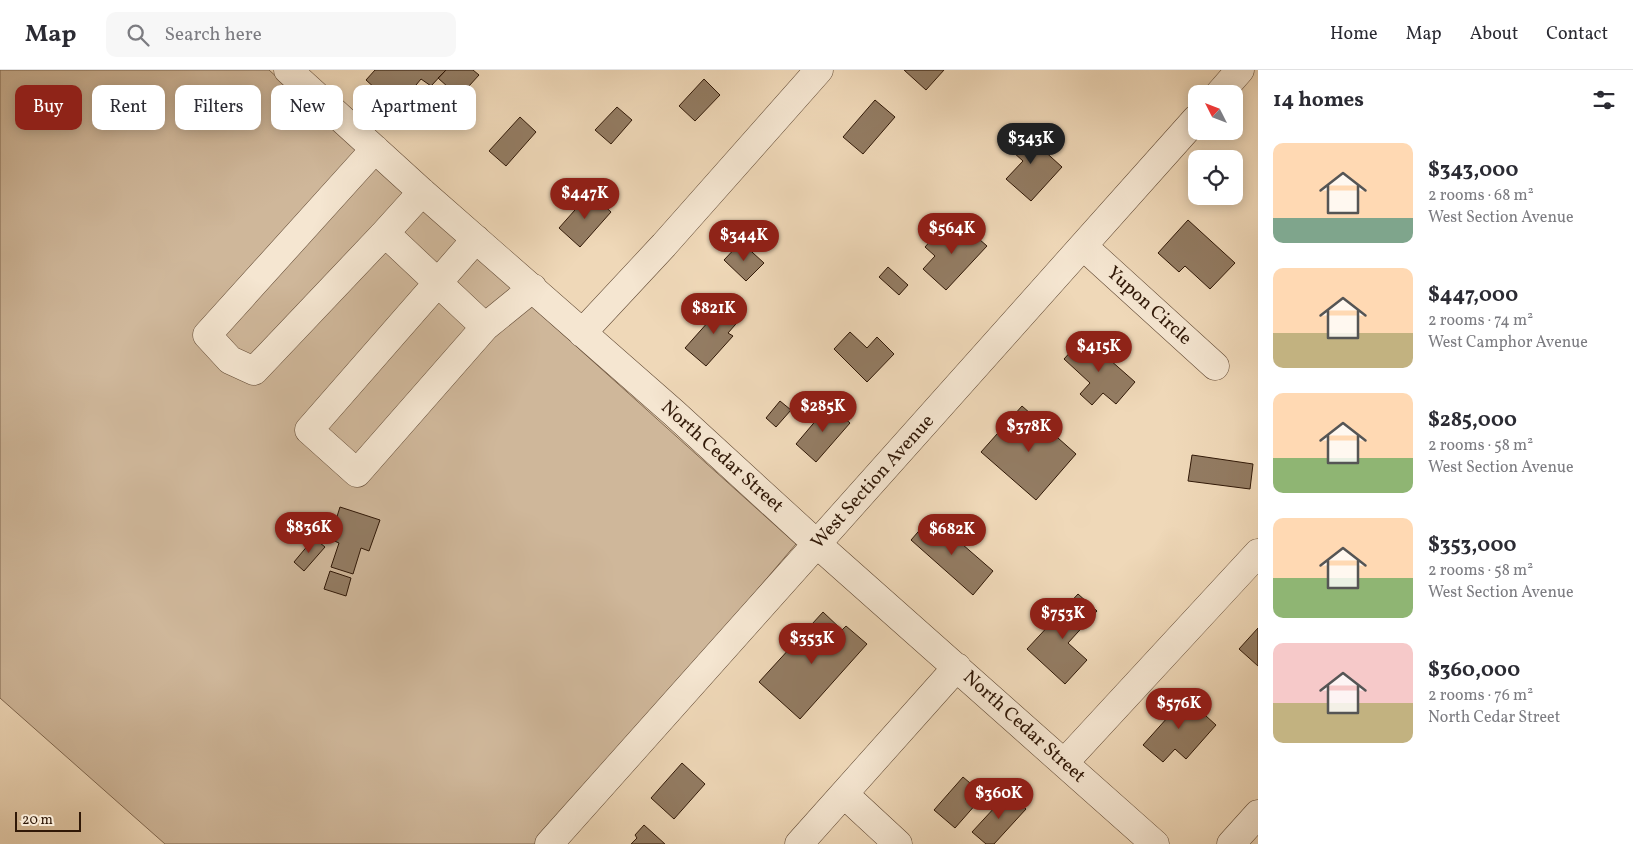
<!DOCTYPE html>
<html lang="en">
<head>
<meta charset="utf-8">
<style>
	body { margin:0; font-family:Vollkorn,serif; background:#f7f7f7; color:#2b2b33; height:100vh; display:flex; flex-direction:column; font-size:19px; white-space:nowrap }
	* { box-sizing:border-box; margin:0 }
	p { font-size:16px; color:#7c7c81 }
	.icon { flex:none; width:28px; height:28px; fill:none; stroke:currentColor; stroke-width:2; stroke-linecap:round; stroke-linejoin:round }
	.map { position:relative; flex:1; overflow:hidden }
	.drawer { display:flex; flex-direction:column; background:#fff; width:375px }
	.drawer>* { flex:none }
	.hud { position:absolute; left:15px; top:15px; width:475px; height:45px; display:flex; gap:10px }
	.needle { width:32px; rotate:312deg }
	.buttons { position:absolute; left:1188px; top:15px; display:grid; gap:10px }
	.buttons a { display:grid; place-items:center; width:55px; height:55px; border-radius:10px; background:#fff; box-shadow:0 2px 12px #0003; font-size:25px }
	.scale { position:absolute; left:15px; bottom:12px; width:66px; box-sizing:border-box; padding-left:5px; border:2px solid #301807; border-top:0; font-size:14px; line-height:18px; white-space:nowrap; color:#301807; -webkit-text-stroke:4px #f5e6d1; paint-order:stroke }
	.price { position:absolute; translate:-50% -42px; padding:0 11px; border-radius:18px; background:#8f2418; color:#fff; font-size:16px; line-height:32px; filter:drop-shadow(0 1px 2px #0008) }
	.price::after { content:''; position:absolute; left:50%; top:30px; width:15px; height:11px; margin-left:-8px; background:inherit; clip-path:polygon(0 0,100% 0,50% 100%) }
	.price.current { background:#222; color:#fff }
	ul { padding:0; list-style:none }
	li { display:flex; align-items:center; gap:15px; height:125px; padding:0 15px }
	li span { display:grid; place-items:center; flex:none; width:140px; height:100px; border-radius:10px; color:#555 }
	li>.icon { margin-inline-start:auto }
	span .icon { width:60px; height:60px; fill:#fffc; stroke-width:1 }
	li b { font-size:21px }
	h2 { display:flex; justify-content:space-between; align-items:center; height:60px; padding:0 15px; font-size:21px }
	.chip { padding:0 18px; border-radius:10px; background:#fff; box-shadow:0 2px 12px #0003; font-size:18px; line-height:45px }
	.chip.current { background:#8f2418; color:#fff }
	header { display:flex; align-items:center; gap:30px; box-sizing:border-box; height:70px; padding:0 25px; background:#fff; border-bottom:1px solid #e1e1e2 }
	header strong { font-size:24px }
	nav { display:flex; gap:28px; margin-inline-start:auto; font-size:18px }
	.search { width:350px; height:45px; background:#f7f7f7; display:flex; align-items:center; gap:12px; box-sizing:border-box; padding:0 18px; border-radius:10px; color:#7c7c81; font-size:19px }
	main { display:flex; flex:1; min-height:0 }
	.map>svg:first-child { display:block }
	.green { fill:#cfb79a; stroke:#806850 }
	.building { fill:#937c63; stroke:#301807 }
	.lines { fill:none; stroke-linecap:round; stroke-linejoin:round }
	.minor-casing { stroke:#604833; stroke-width:29 }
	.minor { stroke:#f5e6d1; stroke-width:28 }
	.labels { text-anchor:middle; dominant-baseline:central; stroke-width:4.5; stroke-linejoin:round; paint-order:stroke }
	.street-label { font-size:19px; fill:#301807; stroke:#f5e6d1 }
</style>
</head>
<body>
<header>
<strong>Map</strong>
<div class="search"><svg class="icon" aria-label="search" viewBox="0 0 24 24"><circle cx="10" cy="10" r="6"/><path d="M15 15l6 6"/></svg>Search here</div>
<nav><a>Home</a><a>Map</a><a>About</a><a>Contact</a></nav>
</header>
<main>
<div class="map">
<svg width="1258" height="774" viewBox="0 0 1258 774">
	<rect width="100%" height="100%" fill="#efd8b8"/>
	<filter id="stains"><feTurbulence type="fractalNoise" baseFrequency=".004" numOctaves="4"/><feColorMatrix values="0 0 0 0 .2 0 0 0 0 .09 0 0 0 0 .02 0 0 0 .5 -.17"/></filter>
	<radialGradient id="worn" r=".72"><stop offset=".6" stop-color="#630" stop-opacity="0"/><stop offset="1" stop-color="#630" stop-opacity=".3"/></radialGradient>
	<path class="green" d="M0,0H269L796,474L541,774H165L0,628Z"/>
	<path class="building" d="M375,0H446L431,16L421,9L397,38L366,10Z
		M446,0H473L479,5L459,27L438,8Z
		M904,0H944L926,20Z
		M704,9L720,25L695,51L679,36Z
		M875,30L895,47L863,84L843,67Z
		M617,37L632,50L611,74L595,60Z
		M520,47L536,62L506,96L489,81Z
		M1019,58L1062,97L1031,131L1006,109L1023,91L1004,74Z
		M590,123L611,142L580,177L559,158Z
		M1188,150L1235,193L1210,219L1185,196L1179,202L1158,183Z
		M963,155L987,176L946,220L923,199L935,186L925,177L941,159L951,168Z
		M741,172L764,193L746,211L724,190Z
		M888,197L908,215L899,225L879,207Z
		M725,233L742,247L728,263L733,266L706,296L685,278Z
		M850,262L867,278L877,267L894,284L867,312L834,279Z
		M1084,267L1135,312L1116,334L1103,323L1092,335L1080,324L1090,313L1064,289Z
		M780,331L791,340L776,357L766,348Z
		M829,335L850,353L816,392L796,374Z
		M1022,336L1076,384L1036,430L981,382Z
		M1192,385L1253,394L1250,419L1188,411Z
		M340,437L380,450L369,481L361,478L353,504L331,497L339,473L330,469Z
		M325,445L327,463L312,465L310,446Z
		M931,447L993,501L973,525L911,470Z
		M314,468L325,477L304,501L294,492Z
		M330,501L351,508L346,526L324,519Z
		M1078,524L1097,541L1068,573L1087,590L1065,614L1027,579Z
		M823,542L842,560L846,556L867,574L800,649L759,612Z
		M1258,558V596L1239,579Z
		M1167,626L1178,636L1186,628L1216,655L1186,689L1175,679L1163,692L1143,675L1168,647L1157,637Z
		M682,693L705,714L674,749L651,728Z
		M963,707L984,725L955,758L934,740Z
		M1008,723L1026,739L994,774H986L972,762Z
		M644,755L665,774H631L637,768L635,765Z"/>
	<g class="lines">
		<defs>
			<path id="minor" d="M288,0L422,122L674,343L817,474L1155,774
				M1219,24L1240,0
				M375,79L207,265L230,290L254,301L385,163
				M422,122L385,163L485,257
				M476,169L309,360L357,403L485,257L533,218
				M1083,176L1215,296
				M582,263L664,175L819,0
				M1064,693L1258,483
				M844,724L898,774
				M549,774L1196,49
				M799,774L957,597
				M1231,774L1258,744"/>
		</defs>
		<use href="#minor" class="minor-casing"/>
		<use href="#minor" class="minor"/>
	</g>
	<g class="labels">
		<g class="street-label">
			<text transform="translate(1149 236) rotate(42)">Yupon Circle</text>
			<text transform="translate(722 387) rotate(42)">North Cedar Street</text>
			<text transform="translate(873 412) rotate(-48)">West Section Avenue</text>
			<text transform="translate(1024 657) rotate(42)">North Cedar Street</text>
		</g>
	</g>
	<rect width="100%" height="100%" filter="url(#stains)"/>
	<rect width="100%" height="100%" fill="url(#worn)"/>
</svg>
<div class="buttons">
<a><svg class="needle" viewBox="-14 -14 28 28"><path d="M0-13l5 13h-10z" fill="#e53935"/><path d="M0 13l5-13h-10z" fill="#7c7c81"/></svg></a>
<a><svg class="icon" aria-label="locate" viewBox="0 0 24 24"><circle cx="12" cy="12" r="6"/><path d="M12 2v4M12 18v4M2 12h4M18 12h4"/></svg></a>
</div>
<div class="scale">20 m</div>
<b class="price current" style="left:1031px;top:95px">$343K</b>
<b class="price" style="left:585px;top:150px">$447K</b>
<b class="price" style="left:952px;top:185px">$564K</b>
<b class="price" style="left:744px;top:192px">$344K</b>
<b class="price" style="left:714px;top:265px">$821K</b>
<b class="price" style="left:1099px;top:303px">$415K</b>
<b class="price" style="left:823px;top:363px">$285K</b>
<b class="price" style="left:1029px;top:383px">$378K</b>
<b class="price" style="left:309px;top:484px">$836K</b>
<b class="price" style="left:952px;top:486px">$682K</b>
<b class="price" style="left:1063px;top:570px">$753K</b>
<b class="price" style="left:812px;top:595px">$353K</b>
<b class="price" style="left:1179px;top:660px">$576K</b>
<b class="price" style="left:999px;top:750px">$360K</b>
<div class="hud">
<a class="chip current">Buy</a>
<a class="chip">Rent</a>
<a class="chip">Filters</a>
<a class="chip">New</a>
<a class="chip">Apartment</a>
</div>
</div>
<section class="drawer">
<h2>14 homes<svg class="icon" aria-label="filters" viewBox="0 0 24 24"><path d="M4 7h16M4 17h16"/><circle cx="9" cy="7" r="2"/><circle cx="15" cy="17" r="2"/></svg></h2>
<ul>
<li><span style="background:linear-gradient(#ffd9b3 75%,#7fa58c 0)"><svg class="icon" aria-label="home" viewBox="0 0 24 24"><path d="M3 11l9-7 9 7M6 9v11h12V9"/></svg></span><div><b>$343,000</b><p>2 rooms · 68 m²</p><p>West Section Avenue</p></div></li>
<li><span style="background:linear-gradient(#ffd9b3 65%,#c2b280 0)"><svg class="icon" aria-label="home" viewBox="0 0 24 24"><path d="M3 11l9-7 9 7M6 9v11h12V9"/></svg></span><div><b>$447,000</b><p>2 rooms · 74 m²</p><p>West Camphor Avenue</p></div></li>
<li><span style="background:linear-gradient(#ffd9b3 65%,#8fb573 0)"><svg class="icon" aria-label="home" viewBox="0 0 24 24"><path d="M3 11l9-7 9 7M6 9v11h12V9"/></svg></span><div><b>$285,000</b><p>2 rooms · 58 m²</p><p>West Section Avenue</p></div></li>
<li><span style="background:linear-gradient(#ffd9b3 60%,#8fb573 0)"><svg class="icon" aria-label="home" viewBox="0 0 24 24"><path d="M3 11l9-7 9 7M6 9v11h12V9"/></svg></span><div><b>$353,000</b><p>2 rooms · 58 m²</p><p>West Section Avenue</p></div></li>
<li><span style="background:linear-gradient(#f6c9c9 60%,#c2b280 0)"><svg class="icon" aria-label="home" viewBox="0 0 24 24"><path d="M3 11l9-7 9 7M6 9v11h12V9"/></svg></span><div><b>$360,000</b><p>2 rooms · 76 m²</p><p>North Cedar Street</p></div></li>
</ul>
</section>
</main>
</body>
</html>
